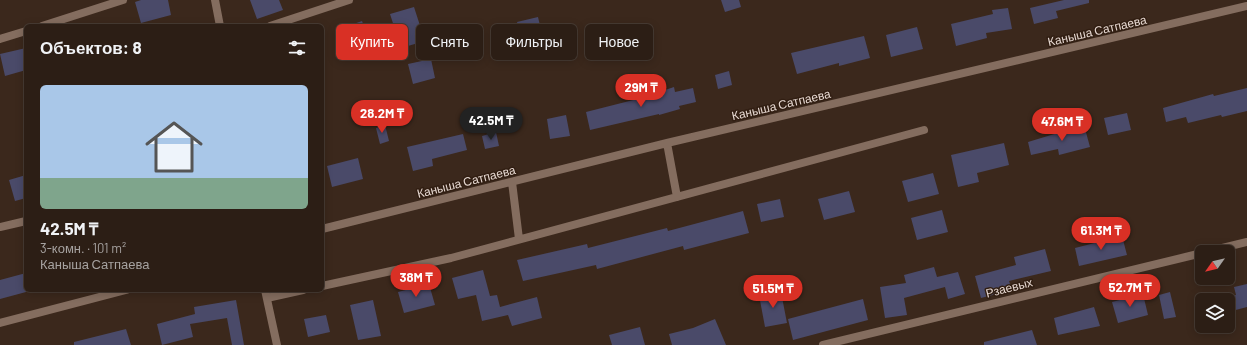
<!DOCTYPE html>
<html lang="ru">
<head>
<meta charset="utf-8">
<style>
	body { margin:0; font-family:Barlow,sans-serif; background:#382b22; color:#f1f3f6; height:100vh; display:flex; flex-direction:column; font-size:15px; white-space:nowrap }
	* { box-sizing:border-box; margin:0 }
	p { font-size:13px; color:#a6a2a0 }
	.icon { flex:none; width:22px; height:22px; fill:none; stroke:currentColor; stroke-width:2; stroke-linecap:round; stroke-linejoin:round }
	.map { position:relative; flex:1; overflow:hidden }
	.side { position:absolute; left:24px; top:24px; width:300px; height:268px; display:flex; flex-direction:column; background:#2c1e15; border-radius:6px; box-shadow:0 2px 10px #0003,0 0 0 1px #483c34 }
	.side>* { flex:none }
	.top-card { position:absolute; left:336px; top:24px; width:380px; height:36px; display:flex; gap:8px }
	.needle { width:26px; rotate:236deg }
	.buttons { position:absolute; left:1195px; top:245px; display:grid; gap:8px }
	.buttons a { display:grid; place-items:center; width:40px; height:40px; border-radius:6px; background:#2c1e15; box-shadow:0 2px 10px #0003,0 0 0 1px #483c34; font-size:20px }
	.price { position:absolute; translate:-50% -34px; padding:0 9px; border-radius:14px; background:#d93025; color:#fff; font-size:13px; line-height:26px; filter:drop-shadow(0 1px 2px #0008) }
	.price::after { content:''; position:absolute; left:50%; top:24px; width:12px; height:9px; margin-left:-6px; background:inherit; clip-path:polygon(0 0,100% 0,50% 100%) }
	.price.on { background:#222; color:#fff }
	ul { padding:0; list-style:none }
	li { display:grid; align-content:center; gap:8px; height:212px; padding:0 16px }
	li+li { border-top:1px solid #483c34 }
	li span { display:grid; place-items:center; height:124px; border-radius:6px; color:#555 }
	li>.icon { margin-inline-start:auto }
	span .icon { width:72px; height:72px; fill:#fffc; stroke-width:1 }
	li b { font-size:17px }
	h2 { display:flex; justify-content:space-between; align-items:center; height:48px; padding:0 16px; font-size:17px }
	.chip { padding:0 14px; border-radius:6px; background:#2c1e15; box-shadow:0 2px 10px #0003,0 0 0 1px #483c34; font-size:14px; line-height:36px }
	.chip.on { background:#d93025; color:#fff }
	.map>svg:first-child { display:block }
	.building { fill:#4a4a69 }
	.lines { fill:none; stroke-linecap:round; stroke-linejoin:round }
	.street { stroke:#846d5f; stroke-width:8 }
	.labels { text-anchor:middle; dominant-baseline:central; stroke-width:3; stroke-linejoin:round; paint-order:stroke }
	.street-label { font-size:12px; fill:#e7d9d2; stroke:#311e12 }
</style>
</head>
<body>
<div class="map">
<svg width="1247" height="345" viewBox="0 0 1247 345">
	<rect width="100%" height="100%" fill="#3b281c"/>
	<path class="building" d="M141,0H168L171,15L141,23L135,2Z
		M250,0H279L283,10L257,19Z
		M721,0H739L741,7L725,12Z
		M1064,0H1089V3L1056,11L1058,18L1034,24L1030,8Z
		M414,7L425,41L401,48L390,14Z
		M1008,8L1012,29L986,33L987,38L956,46L951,24L993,14L992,10Z
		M538,17L543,38L523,43L517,22Z
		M362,21L367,35L349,41L345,27Z
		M917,27L923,49L891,57L886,35Z
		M864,36L870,58L839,66V63L797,74L791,53Z
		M26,48V70L5,76L0,54Z
		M431,59L435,78L413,84L408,64Z
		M729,71L732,85L718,89L715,75Z
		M674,87L675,92L693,88L696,102L679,106L680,109L659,115V114L590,130L586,112L653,95V94Z
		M1247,88V111L1222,117L1221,115L1188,123L1186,117L1166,122L1163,108L1213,94L1214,96Z
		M1127,113L1131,130L1108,135L1104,118Z
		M566,115L570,136L550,139L547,119Z
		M385,125L389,141L380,144L376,128Z
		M1084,125L1090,147L1059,155L1058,149L1031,155L1028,142Z
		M496,132L499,146L485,149L482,136Z
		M463,134L467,150L432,159L433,166L413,171L407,147Z
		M1004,143L1009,165L977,173L979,182L958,187L951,155Z
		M358,158L363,179L332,187L327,166Z
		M933,173L939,194L908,202L902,181Z
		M26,175V198L15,201L9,180Z
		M849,191L855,212L824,220L818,199Z
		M780,199L784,217L761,222L757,204Z
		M942,210L948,232L917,240L911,218Z
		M743,211L749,233L684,250L683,246L597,269L596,265L523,281L517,260L587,244L588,248L667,228L668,231Z
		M1122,236L1127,255L1079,266L1075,248Z
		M1045,249L1051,271L1009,281L1012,290L981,298L975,276L1016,265L1014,257Z
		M934,267L937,277L958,272L965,294L948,299L945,287L904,298L907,315L885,318L880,287L906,283L904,275Z
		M483,270L490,296L497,295L500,307L537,297L542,318L512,326L508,315L482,321L476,295L458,299L452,278Z
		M26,273V292L0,299V280Z
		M429,284L435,305L404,313L398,292Z
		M1247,284V307L1228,312V297L1236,295L1234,287Z
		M781,292L787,323L765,327L759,295Z
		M1170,292L1176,317L1164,319L1159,295Z
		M1143,294L1148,315L1118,323L1112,302Z
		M863,299L868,320L793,340L788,319Z
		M236,300L244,345H232L227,318L190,324L193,337L162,345L157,324L195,314L194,307Z
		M373,300L381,336L358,340L350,305Z
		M1094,307L1100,326L1058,335L1054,318Z
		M326,315L330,332L308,337L304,319Z
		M715,319L726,345H672L669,334L693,328Z
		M640,327L645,345H612L609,335Z
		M126,329L131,345H74V342Z
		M1032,330L1037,345H984V342Z"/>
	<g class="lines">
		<path class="street" d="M215,0L220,26
			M42,26L123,0
			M270,26L349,0
			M0,39L26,31
			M667,143L677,197
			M512,182L519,239
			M0,227L26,221
			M322,229L667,143L1247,6
			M1206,252L1247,242
			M322,286L451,258L924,130
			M265,290L277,345
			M267,298L303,290
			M0,323L126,290
			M823,345L1202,253"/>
	</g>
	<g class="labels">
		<g class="street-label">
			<text transform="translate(1097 30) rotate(-13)">Каныша Сатпаева</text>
			<text transform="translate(781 104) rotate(-13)">Каныша Сатпаева</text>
			<text transform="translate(466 181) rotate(-14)">Каныша Сатпаева</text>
			<text transform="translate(1009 287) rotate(-14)">Рзаевых</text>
		</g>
	</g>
</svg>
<div class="buttons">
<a><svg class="needle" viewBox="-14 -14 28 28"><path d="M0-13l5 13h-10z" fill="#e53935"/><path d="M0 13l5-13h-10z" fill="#a6a2a0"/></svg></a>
<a><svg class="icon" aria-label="layers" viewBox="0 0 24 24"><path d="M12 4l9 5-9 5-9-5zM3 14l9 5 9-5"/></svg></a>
</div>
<b class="price" style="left:641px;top:108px">29M ₸</b>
<b class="price" style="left:382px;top:134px">28.2M ₸</b>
<b class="price on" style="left:491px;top:141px">42.5M ₸</b>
<b class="price" style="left:1062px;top:142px">47.6M ₸</b>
<b class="price" style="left:1101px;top:251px">61.3M ₸</b>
<b class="price" style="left:416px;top:298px">38M ₸</b>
<b class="price" style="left:1130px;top:308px">52.7M ₸</b>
<b class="price" style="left:773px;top:309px">51.5M ₸</b>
<div class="top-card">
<a class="chip on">Купить</a>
<a class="chip">Снять</a>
<a class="chip">Фильтры</a>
<a class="chip">Новое</a>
</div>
<section class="side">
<h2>Объектов: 8<svg class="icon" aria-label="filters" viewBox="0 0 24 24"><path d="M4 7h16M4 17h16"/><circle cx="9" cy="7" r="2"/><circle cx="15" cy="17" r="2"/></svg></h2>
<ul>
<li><span style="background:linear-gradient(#a9c7e8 75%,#7fa58c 0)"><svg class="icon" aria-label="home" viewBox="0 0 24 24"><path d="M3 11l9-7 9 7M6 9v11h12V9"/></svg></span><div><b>42.5M ₸</b><p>3-комн. · 101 m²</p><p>Каныша Сатпаева</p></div></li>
</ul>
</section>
</div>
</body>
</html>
